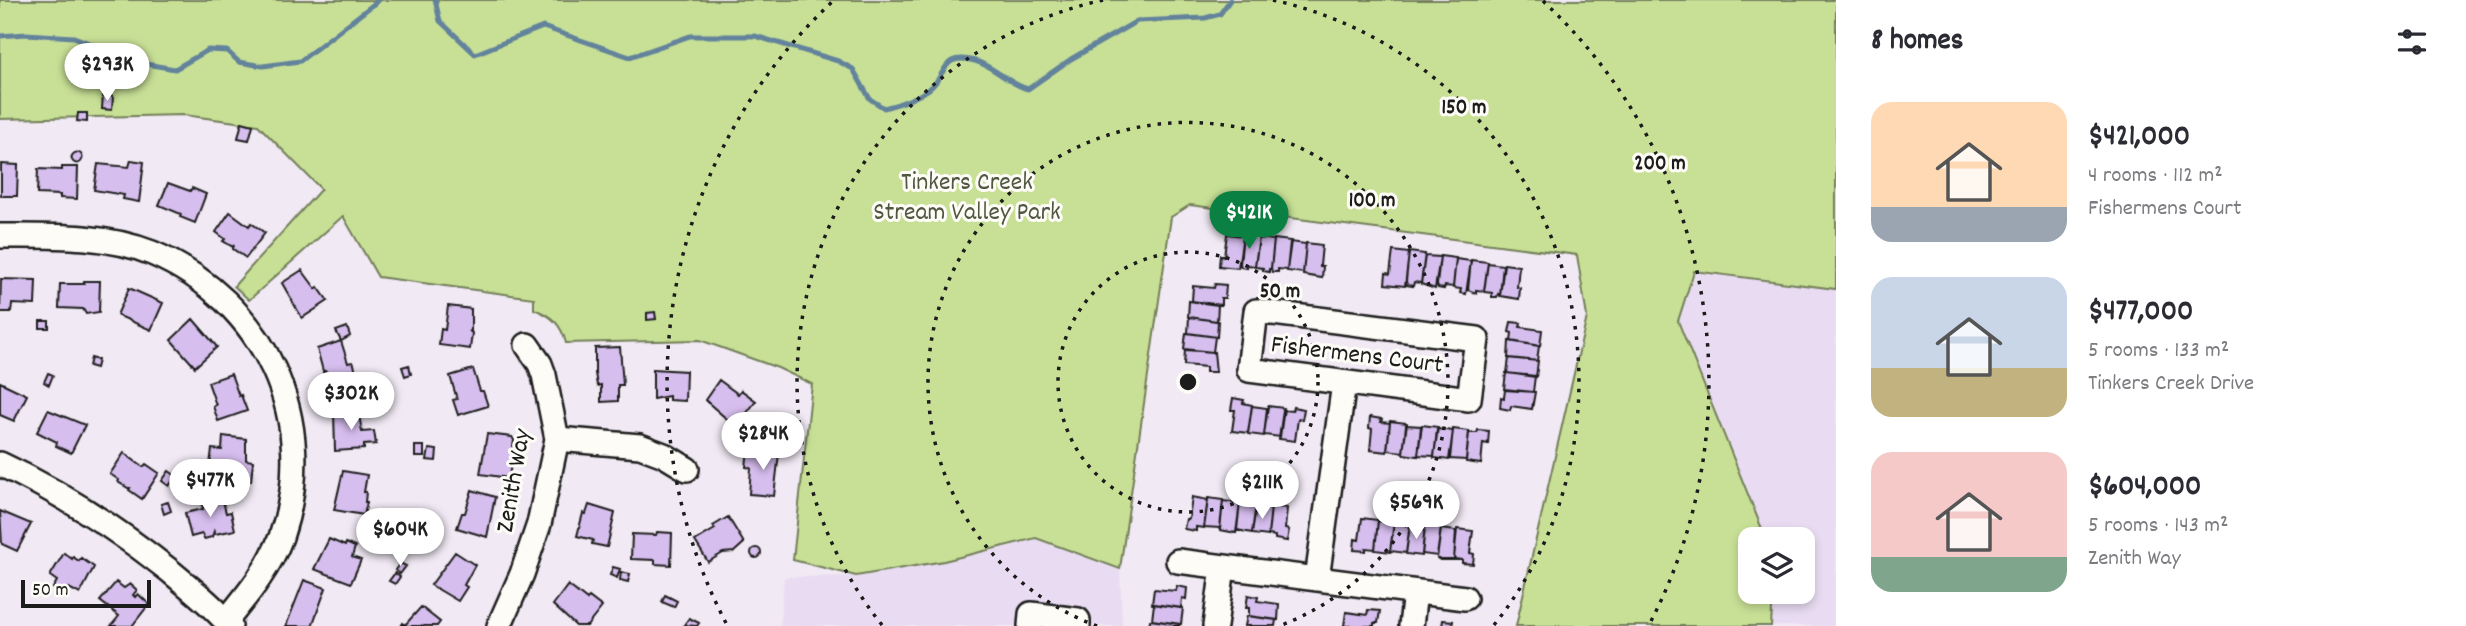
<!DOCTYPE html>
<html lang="en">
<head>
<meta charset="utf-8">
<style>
	body { margin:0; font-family:Dekko,sans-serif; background:#f2f2f3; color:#2b2b33; height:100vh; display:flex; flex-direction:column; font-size:26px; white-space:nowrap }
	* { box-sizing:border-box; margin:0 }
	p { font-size:23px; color:#7c7c81 }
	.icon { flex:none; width:38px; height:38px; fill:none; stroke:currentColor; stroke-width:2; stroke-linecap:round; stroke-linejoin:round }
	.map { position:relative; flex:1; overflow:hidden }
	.details { display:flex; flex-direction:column; background:#fff; width:630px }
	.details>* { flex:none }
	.tools { position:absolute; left:1738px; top:527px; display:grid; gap:14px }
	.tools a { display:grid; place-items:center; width:77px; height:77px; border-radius:14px; background:#fff; box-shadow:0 4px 10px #0003; font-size:35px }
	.scale { position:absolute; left:21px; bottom:18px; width:130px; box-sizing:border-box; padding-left:7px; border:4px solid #1c1c1c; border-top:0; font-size:19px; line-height:24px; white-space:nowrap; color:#1c1c1c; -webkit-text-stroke:5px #fdfcf7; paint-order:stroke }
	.price { position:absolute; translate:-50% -60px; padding:0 16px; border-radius:24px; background:#fff; color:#222; font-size:23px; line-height:46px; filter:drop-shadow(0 2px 4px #0008) }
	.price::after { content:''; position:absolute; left:50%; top:42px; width:21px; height:16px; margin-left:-10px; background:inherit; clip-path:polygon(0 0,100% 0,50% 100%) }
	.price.on { background:#0b8043; color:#fff }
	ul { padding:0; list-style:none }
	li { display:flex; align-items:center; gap:21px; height:175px; padding:0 35px }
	li span { display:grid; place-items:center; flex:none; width:196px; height:140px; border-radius:21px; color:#555 }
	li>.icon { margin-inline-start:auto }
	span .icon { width:84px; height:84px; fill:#fffc; stroke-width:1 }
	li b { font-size:30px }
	h2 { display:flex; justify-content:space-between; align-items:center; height:84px; padding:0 35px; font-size:30px }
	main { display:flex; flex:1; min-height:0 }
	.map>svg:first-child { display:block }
	.built { fill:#e9dcf2 }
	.green { fill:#c8e096; stroke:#727e59; stroke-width:2 }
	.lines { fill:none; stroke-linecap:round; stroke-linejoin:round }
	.stream { stroke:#62839b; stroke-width:5 }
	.building { fill:#d6beee; stroke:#1c1c1c; stroke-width:2 }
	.minor-casing { stroke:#1c1c1c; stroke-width:28 }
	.minor { stroke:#fdfcf7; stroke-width:23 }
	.ring { fill:none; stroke:#1c1c1c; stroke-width:3.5; stroke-dasharray:3.5 7 }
	.labels { text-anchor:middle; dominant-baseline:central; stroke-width:6; stroke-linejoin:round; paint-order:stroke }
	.park-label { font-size:26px; fill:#505741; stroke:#fdfcf7 }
	.street-label { font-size:26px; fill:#1c1c1c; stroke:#fdfcf7 }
	.centre { fill:#1c1c1c; stroke:#fdfcf7; stroke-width:3.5 }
	.ring-label { font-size:21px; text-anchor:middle; font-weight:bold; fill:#1c1c1c; stroke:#fdfcf7; stroke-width:6; stroke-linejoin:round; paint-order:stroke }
</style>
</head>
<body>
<main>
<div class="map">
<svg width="1836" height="626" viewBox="0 0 1836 626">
	<rect width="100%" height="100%" fill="#f1e9f4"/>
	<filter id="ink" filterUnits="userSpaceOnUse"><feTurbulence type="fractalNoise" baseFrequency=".0143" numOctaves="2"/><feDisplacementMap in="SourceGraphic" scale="14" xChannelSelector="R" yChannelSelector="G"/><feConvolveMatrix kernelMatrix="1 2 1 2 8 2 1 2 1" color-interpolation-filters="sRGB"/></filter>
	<g filter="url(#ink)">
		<path class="built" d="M1836,129V626H1771L1773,592H1802V539H1766L1678,321L1722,185Z
			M1036,538L1120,569L1122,626H780L784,577L856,576L944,561Z"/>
		<path class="green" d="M0,0H1836V289L1694,271L1678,321L1766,539H1750V592H1773L1771,626H1516L1587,317L1577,255L1190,205L1171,217L1120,569L1036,538L944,561L856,576L793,560L812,384L778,368L700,340L566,343C561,324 552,316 534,309V298L378,277L343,216L249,300L234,286L321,189L258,125L184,115L0,119Z"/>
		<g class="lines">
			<path class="stream" d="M435,0L440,21L475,54L543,27L630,57L690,36H755L838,61L853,69L870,99L884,108C900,104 915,99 929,89C948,75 940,52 975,61C994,66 1008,84 1028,89L1071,59L1137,21L1205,18L1220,14L1230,0
				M0,36L26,34L74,37L140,63L175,69L208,50L227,51L239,62L263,66L300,61L379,0"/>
		</g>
		<path class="building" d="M103,95L113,96L112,110L102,109Z
			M78,113H87V122L77,121Z
			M242,122L253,125L249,140L238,138Z
			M71.5 158a5.5 5.5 0 1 1 11 0a5.5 5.5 0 1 1-11 0Z
			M131,160L144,162L139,202L123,199L124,195L94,190L98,164L129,167Z
			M1,164L18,165L17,196H1Z
			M62,167H78L77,199L60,198V195L37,194L38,169L62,170Z
			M168,183L190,191L192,188L206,194L195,223L180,217L181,214L159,205Z
			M230,212L249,226L251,223L265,233L246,258L233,249L234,245L233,247L223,241L225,239L216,232Z
			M1227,234L1243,236L1238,268L1219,266L1220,255L1224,256Z
			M1243,235L1259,236L1255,266L1247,265V268L1241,267L1240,264Z
			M1259,238L1274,240L1271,269H1269V272L1263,271V268L1255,267Z
			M1274,239L1291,241L1287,270L1278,269V272H1272L1271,268Z
			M1290,242L1306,244L1303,273L1287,271Z
			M1306,243L1322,245L1320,266H1323L1322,278L1303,275Z
			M1393,251L1409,253L1405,286L1385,284L1386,273L1390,274Z
			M1409,252L1425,254L1421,283L1414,282L1413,286L1407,285L1406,281Z
			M1425,256L1440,257L1435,289L1421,284Z
			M1440,256L1456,258L1453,287L1445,286L1444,289L1438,288L1437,285Z
			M1456,259L1471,261L1466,294L1460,293L1461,289L1453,288Z
			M1471,260L1488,262L1484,291L1476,290V293L1468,290Z
			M1488,263L1503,265L1500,295L1498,294L1497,297H1492V293L1484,292Z
			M1504,264L1519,266L1517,287L1520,288L1519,299L1500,296Z
			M302,270L316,289L318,287L328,301L302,318L282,283Z
			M1,279L36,280L35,305L12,304L11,312H0Z
			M84,281H100L99,312L86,314L83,309L59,308L60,284H84Z
			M1215,284L1226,285L1225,298H1221V305L1192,301L1193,286L1214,288Z
			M129,288L163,303L151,330L117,315Z
			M1189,301L1218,305L1217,321L1188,317Z
			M448,306L471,309V332L469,331L472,333L470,349L439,345L441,329L445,330Z
			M655,312L656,319L647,320V313Z
			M1189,317L1218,321L1217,337L1188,333Z
			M193,319L217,347L195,367L171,340Z
			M40,321H49V328H40Z
			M1511,322L1521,323L1520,327L1542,330L1540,346L1511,341L1512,333L1509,332Z
			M347,327L350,336L341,341L336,331Z
			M1186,333L1217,337H1215L1213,352L1184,349Z
			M341,341L348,363L352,362L354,364L357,378L328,388L323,373L325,371H323L317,349Z
			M1509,341L1539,346L1537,361L1508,358Z
			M620,347L623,385H618V401L601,402V385L597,386L595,373V348Z
			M1185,350L1214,352L1216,372H1206V367L1184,365Z
			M91,358L98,360L96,368L89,366Z
			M1509,358L1538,361L1536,377L1507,373Z
			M409,365L411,374L405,376L402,367Z
			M473,369L480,391H483L488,406L458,415L453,400L457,399L450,376Z
			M653,369L686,371L685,401L669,400V396L653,399Z
			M48,373L53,375L49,385L44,382Z
			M1506,373L1535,376L1533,392L1504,389Z
			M231,374L239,396L241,395L247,411L218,421L213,406L216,405L208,382Z
			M719,380L738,394L741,390L756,401L736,427L705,400Z
			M0,382L27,395L14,421L0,415Z
			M1505,390L1535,392L1532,409L1511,406L1510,410L1500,408L1501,397L1504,398Z
			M1233,398L1244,400L1243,403L1252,405L1248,433L1232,431L1235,410H1231Z
			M1252,406L1267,408L1264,436L1248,434Z
			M1268,406L1284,408L1280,437L1264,435Z
			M1293,407L1304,409L1302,420L1298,419L1295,441L1279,439L1283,410L1292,411Z
			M358,409L362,432L374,431L376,444L364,445V449L335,451L334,411Z
			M48,410L85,425L71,453L56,446L57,442L37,432Z
			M1370,417L1382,419L1381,422L1390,423L1387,452L1370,450L1372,429L1369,428Z
			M1390,421L1407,423L1403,452L1387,450Z
			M1406,425L1421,426L1418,456L1403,454Z
			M1422,425L1438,427L1434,456L1418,455Z
			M1437,429L1453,431L1449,460L1434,458Z
			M1453,429L1469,431L1466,460L1450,459Z
			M1478,430L1489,431L1488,444L1483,443L1481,464L1466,462L1469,433H1477Z
			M487,434L512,437L514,440L509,478L480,474Z
			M223,436L246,439V460L253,461L251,481L217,477L218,466L210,465L212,449L222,450Z
			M415,446H424V457H415Z
			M429,449L437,450L436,461L427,460Z
			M748,450L779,453L774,496L749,494L751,468L746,467Z
			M124,453L143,467L146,464L159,473L142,499L129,490L130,488H128L118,482L119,480L110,474Z
			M169,471L176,476L169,486L162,481Z
			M343,471L367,475L364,492H366L365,502H367L364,515L334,510Z
			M472,490L495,497L487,537L457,528L462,513H465Z
			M209,491L212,504L223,501L226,513L231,512L235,530L215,534L214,531L212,537L204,539L202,534L191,537L185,513L203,509L199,493Z
			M1192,497L1208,500L1204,528L1196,527V531L1184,529L1186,519H1189Z
			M1208,498L1223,500L1220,528L1204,527Z
			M1223,501L1240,503L1236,533L1220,530Z
			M168,502L171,511L164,514L161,504Z
			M1240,502L1256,504L1252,533L1237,530Z
			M589,505L615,513L607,547L592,544L593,540L577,536L583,513L586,514Z
			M1256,506L1271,507L1268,536L1252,534Z
			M1271,506L1287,508L1285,529L1289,530L1287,541L1275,539V536L1268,535Z
			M0,511L31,524L17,551L2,544Z
			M728,517L744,543L734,552L723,553L708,562L695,541L715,529L713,526Z
			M1362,518L1378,520L1375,549L1366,548V551L1354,550L1355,539L1359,540Z
			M1378,521L1394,523L1390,552L1375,550Z
			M1394,522L1410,524L1406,553L1390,551Z
			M1410,525L1425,527L1422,556L1406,554Z
			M1425,525L1441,527L1437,556L1422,554Z
			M1441,529L1456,531L1454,560H1440L1437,558Z
			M1457,529L1473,531L1470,553L1474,554L1473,564L1462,563V560L1454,559Z
			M657,532L672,533L671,565L655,564V560L631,559L632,534L656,535Z
			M397,533L405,535L404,542L395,540Z
			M329,539L345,546L346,543L355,547L352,557L361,560L351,583L314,569Z
			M751 553a5 5 0 1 1 10 0a5 5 0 1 1-10 0Z
			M455,552L475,565L464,585L467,587L458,601L431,585Z
			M64,553L72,559L73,557L79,561L81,558L94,567L80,594L69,588L64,595L53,588L57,581L50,576Z
			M400,563L406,566L400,574L395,570Z
			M613,567L620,569L617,578L610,575Z
			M621,572L630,574L628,582L620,580Z
			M395,573L400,577L395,584L389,581Z
			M304,580L326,588L312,626H286Z
			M116,582L124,588L130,584L137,590L133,595L135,597L138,594L149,604L132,626H111L119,616L100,601Z
			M568,585L587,600L589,597L602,607L587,626H576L553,605Z
			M1177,586L1187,588L1186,599L1182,598L1181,608L1152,604L1154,589L1176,591Z
			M665,595L677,601L674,607L662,602Z
			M1248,595L1258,597L1257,601L1279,604L1278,620L1249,616V608H1246Z
			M1154,604L1183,608L1181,624L1152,620Z
			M421,607L440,622L437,626H401L403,623L405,625Z
			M1368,610L1380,611L1378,623H1374V626H1344L1346,612L1367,615Z
			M1247,616L1276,620L1275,626H1245Z
			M689,618L699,623L697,626L684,625Z
			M1150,620L1179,624V626H1149Z
			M1443,620L1453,621L1452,626H1456H1442Z"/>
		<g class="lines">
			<defs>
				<path id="minor" d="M0,236C50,236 105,234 152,253C265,301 321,421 281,537C269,569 247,595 226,621
					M1256,311L1477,339L1469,399L1249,370Z
					M557,439L640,446L664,455L687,469
					M0,464C61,492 117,529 170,571C190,588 213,605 230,626
					M1178,561L1465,598
					M1317,579L1344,383
					M499,626L522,574L539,524L557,439L544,375L540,364L527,345
					M1030,626L1031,614L1078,620V626
					M1215,626L1223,567
					M1411,626L1415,592"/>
			</defs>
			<use href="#minor" class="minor-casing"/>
			<use href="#minor" class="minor"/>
		</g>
	</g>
	<g class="ring">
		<circle cx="1188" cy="382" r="130"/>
		<path d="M1097 626A260 260 0 1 1 1279 626"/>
		<path d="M882 625A391 391 0 0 1 1103 0M1273 0A391 391 0 0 1 1494 625"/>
		<path d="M726 623A521 521 0 0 1 833 1M1543 1A521 521 0 0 1 1650 623"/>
	</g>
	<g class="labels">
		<g class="park-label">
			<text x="967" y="183">Tinkers Creek<tspan x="967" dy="30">Stream Valley Park</tspan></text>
		</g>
		<g class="street-label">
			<text transform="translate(1357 356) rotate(7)">Fishermens Court</text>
			<text transform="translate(515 481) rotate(-80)">Zenith Way</text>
		</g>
	</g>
	<circle cx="1188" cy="382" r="10" class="centre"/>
	<g class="ring-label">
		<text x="1464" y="113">150 m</text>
		<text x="1660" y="169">200 m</text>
		<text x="1372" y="206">100 m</text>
		<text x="1280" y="297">50 m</text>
	</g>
</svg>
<div class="tools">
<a><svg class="icon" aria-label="layers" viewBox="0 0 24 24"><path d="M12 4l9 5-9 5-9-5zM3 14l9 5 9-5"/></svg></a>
</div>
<div class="scale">50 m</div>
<b class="price" style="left:107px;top:103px">$293K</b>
<b class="price on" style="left:1249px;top:251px">$421K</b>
<b class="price" style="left:351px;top:432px">$302K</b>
<b class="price" style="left:763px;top:472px">$284K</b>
<b class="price" style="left:210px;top:519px">$477K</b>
<b class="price" style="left:1262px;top:521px">$211K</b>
<b class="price" style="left:1416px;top:541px">$569K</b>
<b class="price" style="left:400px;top:568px">$604K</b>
</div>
<section class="details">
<h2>8 homes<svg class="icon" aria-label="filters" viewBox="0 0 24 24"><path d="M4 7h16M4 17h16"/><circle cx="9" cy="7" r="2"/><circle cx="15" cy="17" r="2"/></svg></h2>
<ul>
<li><span style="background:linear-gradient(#ffd9b3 75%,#9aa5b1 0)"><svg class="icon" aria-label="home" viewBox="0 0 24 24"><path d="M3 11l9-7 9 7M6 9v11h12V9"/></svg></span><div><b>$421,000</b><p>4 rooms · 112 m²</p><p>Fishermens Court</p></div></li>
<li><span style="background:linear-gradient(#c9d6e8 65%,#c2b280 0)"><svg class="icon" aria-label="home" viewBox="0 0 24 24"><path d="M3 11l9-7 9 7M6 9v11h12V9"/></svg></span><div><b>$477,000</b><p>5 rooms · 133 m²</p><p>Tinkers Creek Drive</p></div></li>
<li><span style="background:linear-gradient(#f6c9c9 75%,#7fa58c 0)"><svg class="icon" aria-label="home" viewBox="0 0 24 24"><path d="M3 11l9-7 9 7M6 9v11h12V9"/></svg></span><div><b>$604,000</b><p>5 rooms · 143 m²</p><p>Zenith Way</p></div></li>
</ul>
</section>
</main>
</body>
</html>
